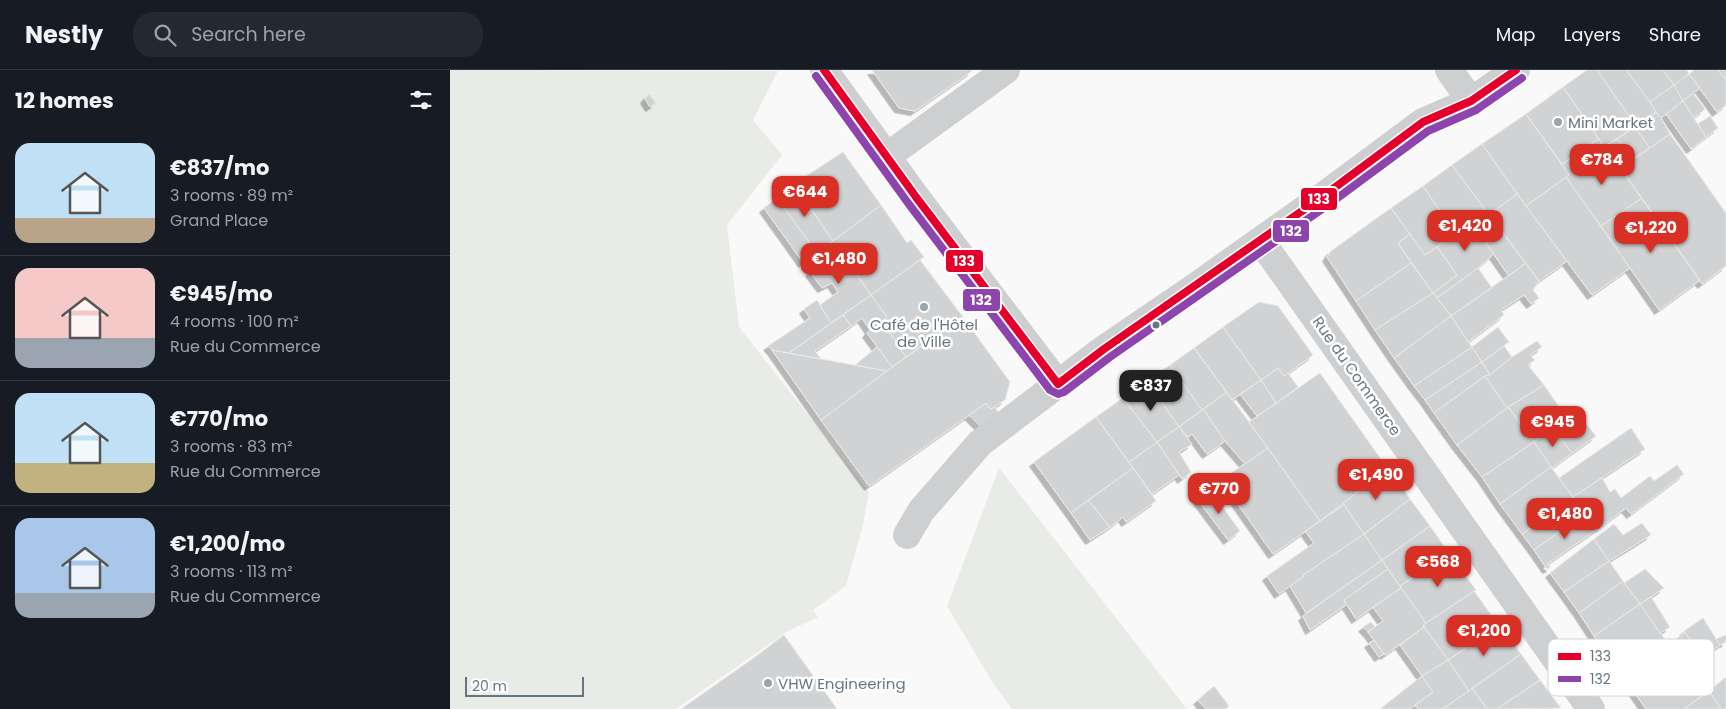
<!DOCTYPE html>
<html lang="en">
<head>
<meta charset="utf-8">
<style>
	body { margin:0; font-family:Poppins,sans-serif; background:#242831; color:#f1f3f6; height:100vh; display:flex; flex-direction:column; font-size:19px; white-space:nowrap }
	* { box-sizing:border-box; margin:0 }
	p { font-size:16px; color:#9ea1a6 }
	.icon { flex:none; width:28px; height:28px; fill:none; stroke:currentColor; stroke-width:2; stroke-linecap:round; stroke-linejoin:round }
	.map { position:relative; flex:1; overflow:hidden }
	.sheet { display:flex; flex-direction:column; background:#171b24; width:450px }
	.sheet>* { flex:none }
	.scale { position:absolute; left:15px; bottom:12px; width:119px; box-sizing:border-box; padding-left:5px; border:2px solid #657683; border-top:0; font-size:14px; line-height:18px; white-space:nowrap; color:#657683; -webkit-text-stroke:4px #fff; paint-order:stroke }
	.price { position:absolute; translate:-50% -42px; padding:0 11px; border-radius:10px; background:#d93025; color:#fff; font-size:16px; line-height:32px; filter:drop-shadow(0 1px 2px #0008) }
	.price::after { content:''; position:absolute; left:50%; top:30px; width:15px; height:11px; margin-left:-8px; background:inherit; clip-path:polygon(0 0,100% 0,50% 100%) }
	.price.selected { background:#222; color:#fff }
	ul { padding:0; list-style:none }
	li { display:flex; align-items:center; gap:15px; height:125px; padding:0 15px }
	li+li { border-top:1px solid #363941 }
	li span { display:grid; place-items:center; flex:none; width:140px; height:100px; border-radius:15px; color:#555 }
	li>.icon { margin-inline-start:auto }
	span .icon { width:60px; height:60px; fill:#fffc; stroke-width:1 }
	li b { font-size:21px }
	h2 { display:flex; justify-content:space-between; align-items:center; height:60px; padding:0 15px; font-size:21px }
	header { display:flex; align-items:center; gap:30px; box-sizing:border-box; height:70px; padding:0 25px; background:#171b24; border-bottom:1px solid #363941 }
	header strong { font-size:24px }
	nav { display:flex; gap:28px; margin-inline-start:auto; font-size:18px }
	.search { width:350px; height:45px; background:#242831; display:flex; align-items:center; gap:12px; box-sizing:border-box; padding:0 18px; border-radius:20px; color:#9ea1a6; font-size:19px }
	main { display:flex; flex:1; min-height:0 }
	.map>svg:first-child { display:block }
	.green { fill:#e8ebe6 }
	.building { fill:#d0d2d3; stroke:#e8e8e8; filter:url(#shadow) }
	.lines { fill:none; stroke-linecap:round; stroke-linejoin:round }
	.minor { stroke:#cecfd0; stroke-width:28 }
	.bus-1-casing { stroke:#fff; stroke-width:11 }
	.bus-2-casing { stroke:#fff; stroke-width:11 }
	.bus-1 { stroke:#e4002b; stroke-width:8 }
	.bus-2 { stroke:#8e44ad; stroke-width:8 }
	.poi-dot { fill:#99a4ac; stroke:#fff; stroke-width:2 }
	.bus-dot { fill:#657683; stroke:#fff; stroke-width:2 }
	.labels { text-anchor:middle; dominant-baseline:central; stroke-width:5; stroke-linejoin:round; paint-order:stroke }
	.poi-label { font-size:15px; fill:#657683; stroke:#fff; text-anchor:start }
	.street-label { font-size:15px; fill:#657683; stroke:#fff }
	.key { fill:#fff; stroke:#d1d6da; stroke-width:1 }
	.key-label { font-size:14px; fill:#657683 }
	.line-badge { stroke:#fff; stroke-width:2 }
	.badge-label { font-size:14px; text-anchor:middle; font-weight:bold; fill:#fff }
</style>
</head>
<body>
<header>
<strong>Nestly</strong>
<div class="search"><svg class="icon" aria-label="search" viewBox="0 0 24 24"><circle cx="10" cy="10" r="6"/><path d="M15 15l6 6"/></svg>Search here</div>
<nav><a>Map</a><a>Layers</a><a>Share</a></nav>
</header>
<main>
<section class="sheet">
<h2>12 homes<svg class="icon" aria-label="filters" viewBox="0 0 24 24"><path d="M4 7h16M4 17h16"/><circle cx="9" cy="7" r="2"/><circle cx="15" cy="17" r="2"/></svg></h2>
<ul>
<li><span style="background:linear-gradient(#bfe0f5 75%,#b9a48a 0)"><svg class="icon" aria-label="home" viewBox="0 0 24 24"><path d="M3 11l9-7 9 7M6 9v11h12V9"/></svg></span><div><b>€837/mo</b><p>3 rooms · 89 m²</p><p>Grand Place</p></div></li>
<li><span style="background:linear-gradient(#f6c9c9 70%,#9aa5b1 0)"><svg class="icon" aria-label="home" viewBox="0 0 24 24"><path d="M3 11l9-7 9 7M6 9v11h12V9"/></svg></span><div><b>€945/mo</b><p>4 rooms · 100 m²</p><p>Rue du Commerce</p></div></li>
<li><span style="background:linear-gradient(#bfe0f5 70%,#c2b280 0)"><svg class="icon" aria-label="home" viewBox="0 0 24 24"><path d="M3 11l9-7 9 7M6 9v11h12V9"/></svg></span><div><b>€770/mo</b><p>3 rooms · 83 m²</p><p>Rue du Commerce</p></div></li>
<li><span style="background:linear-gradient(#a9c7e8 75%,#9aa5b1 0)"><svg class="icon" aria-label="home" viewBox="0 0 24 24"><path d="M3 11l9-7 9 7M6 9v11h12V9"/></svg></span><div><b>€1,200/mo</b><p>3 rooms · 113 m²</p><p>Rue du Commerce</p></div></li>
</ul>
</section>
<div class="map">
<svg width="1276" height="639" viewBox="0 0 1276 639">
	<defs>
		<filter id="shadow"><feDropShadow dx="-4.5" dy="4.5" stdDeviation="0" flood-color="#0004"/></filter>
	</defs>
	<rect width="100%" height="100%" fill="#f9f9f9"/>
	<path class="green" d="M0,0L328,1L303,50L332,85L277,155L289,257L419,422L413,455L396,516L363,540L368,547L338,561L226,639H0Z
		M549,398L737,639H562L543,613L497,536Z"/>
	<path class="building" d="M422,0H521L522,1L465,41L449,38Z
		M1137,0H1147L1186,56L1154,77L1113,17Z
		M1147,0H1176L1200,32L1206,42L1186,56Z
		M1176,0H1213L1224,15L1200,32Z
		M1213,0H1237L1239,4L1224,15Z
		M1244,0H1268L1276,10V35L1267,42L1239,4Z
		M1268,0H1276V10Z
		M1239,4L1250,18L1233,31L1224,15Z
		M1224,15L1233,31L1211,48L1206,42L1200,32Z
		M1113,17L1149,69L1112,94L1076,44Z
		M1243,23L1255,39L1244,48L1233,31Z
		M199,24L206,33L200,37L195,29Z
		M1233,31L1256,67L1241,79L1216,44Z
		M1206,42L1211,48L1220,64L1200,78L1185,57Z
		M1076,44L1119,105L1076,136L1032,74Z
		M1260,46L1268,58L1256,67L1248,54Z
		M1185,57L1200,78L1184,89L1167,69Z
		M1220,64L1276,143V196L1252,214L1170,98Z
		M1149,69L1192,128L1151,156L1116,107L1119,105L1112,94L1123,87L1132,101L1152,87L1142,73Z
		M1167,69L1184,89L1170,98L1154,77Z
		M1142,73L1152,87L1132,101L1123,87Z
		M1032,74L1067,124L1039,145L1002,95Z
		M393,82L431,135L383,171L344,114Z
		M1002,95L1036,141L1006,164L973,116Z
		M1116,107L1180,198L1142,225L1076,136Z
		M344,114L383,171L366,182L327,128Z
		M973,116L1006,164L975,185L941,138Z
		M1067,124L1117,191L1089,211L1039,145Z
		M327,128L363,177L349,187L314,138Z
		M1192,128L1250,210L1209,240L1151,156Z
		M431,135L457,173L461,170L474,187L421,225L383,171Z
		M941,138L960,164L948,173L961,193L906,231L877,187L881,181Z
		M1036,141L1042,148L1026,159L1044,184L1028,198L987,228L983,223L1007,205L987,177Z
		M1042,148L1076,193L1059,206L1026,159Z
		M960,164L975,185L987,177L1007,205L983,223L948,173Z
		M363,177L366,182L353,193L349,187Z
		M389,178L421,225L381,253L370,235L388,222L382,213L372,218L360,202L365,198L363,195Z
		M470,190L513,247L456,287L432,251L437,247L421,225Z
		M961,193L983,223L925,260L906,231Z
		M1076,193L1089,211L1083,220L1089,228L1081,234L1074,225L1051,240L1054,245L1018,272L1001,246Z
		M1028,198L1042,218L1001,246L987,228Z
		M983,223L1001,246L944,288L925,260Z
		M421,225L437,247L432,251L456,287L442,297L417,263L420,260L412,248L401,256L393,245Z
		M367,230L381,253L339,283L322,280L318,276L360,248L354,239Z
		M809,232L828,236L863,285L834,306L828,298L811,310L773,257Z
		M393,245L401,256L365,281L371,289L339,283Z
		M1001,246L1022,277L964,316L944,288Z
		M513,247L560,312L555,330L541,339L535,334L419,416L371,350L437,301Z
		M773,257L811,310L782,330L744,278Z
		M1048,257L1059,272L1032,292L1022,277Z
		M1087,271L1092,277L1080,285L1085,290L1078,295L1094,315L1057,338L1035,306L1040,305L1062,287Z
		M1054,276L1062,287L1040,305L1032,292Z
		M427,277L442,297L437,301L405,295Z
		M1022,277L1032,292L975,330L964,316Z
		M744,278L777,322L752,340L720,295Z
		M322,280L371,289L437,301L371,350Z
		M1032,292L1040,305L1035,306L984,343L975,330Z
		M720,295L752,340L729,357L697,311Z
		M828,298L834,306L838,303L848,317L826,333L811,310Z
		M870,303L938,399L870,451L799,352Z
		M1035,306L1057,338L1007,375L984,343Z
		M811,310L826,333L807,346L790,324Z
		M697,311L729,357L707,372L673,328Z
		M1094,315L1117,348L1084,372L1058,337Z
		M777,322L818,378L795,394L775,371L753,339Z
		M673,328L707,372L679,392L646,347Z
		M536,333L541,339L545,337L552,348L537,363L519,345Z
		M1058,337L1084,372L1032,407L1007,375Z
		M753,339L775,371L757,384L742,364L738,367L729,357Z
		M1126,341L1146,366L1122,383L1103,358Z
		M646,347L683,398L621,443L584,392Z
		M729,357L742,374L729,382L741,402L732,409L707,372Z
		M1103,358L1122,383L1102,398L1084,372Z
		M1181,358L1195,379L1123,427L1109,408Z
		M707,372L729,405L702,424L679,392Z
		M1084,372L1101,397L1050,434L1032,407Z
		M818,378L870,451L823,484L771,410Z
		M1227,395L1234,404L1181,444L1176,438L1146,460L1123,427L1152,408L1160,422L1165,419L1171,428L1200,406L1204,411Z
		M1101,397L1123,427L1072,464L1050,434Z
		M683,398L706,431L676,452L673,447L660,457L638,430Z
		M938,399L942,407L951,415L960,429L914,464L893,433Z
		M761,421L790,461L778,470L748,430Z
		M1123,427L1134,444L1084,480L1072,464Z
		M960,429L980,456L932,490L914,464Z
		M638,430L660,457L640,470L621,443Z
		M894,435L914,464L853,505L854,506L829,524L817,506L864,473L855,461Z
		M1134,444L1146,460L1097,494L1101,497L1097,499L1084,480Z
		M1192,453L1201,465L1159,491L1144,469L1164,454L1173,465Z
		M980,456L999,483L950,516L932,490Z
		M914,464L932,490L856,543L840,516L854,506L853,505Z
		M1144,469L1159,491L1114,522L1100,503Z
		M999,483L1026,520L976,553L950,516Z
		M932,490L938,499L894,530L896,535L860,560L853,546Z
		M1159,491L1173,511L1129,543L1114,522Z
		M938,499L951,518L906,549L894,530Z
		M1195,499L1214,518L1190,534L1174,513Z
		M1173,511L1190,534L1144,566L1129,543Z
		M951,518L976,553L973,555L974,557L935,585L918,562L933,551L923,537Z
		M1024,521L1049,556L998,590L973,555Z
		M1201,527L1220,557L1210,563L1190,534Z
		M1190,534L1221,578L1175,609L1144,566Z
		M1253,548L1270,575L1252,587L1234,561Z
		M921,552L925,557L918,562L913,557Z
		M1050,554L1071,584L1019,621L998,590Z
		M974,557L998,590L972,606L950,575Z
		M1235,562L1252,587L1213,615L1203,604L1236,582L1226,569Z
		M334,565L387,639H231L305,587Z
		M1276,565V573L1275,572L1270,575L1266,569Z
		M924,570L934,584L929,587L919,573Z
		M1071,584L1090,610L1047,639H1037L1022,618Z
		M998,590L1019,621L992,639H968L965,635L983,622L972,606Z
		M1241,594L1259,621L1234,639H1196L1175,609L1197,595L1213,615Z
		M972,606L983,622L960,639H930Z
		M1276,607V639H1271L1259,621Z
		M1090,610L1111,638L1047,639Z
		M764,616L779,636L776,639H756L748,630Z
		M1022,618L1037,639H992L1019,621Z
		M1259,621L1271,639H1234Z"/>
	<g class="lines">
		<path class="minor" d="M374,0L466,127L608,314L654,279L745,217L872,127L973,52L1021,31L1066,0
			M999,0L1021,31
			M436,87L556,0
			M811,171L1141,639
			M457,465L471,441L530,373L608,314"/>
		<defs>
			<path id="bus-1" d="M374,0L466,127L608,314L654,279L872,127L973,52L1021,31L1066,0"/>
			<path id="bus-2" d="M366,6L458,133L600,320L608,324L614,322L660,287L878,135L978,61L1026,40L1072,8"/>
		</defs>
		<use href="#bus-1" class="bus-1-casing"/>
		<use href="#bus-2" class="bus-2-casing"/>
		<use href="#bus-1" class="bus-1"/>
		<use href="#bus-2" class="bus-2"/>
	</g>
	<g class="poi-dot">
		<circle cx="1108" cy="52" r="5"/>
		<circle cx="474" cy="237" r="5"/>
		<circle cx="318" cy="613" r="5"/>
	</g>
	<circle class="bus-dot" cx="706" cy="255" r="4.5"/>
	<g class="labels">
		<g class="poi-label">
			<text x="1118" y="52">Mini Market</text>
			<text x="474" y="254" text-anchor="middle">Café de l'Hôtel<tspan x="474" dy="17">de Ville</tspan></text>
			<text x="328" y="613">VHW Engineering</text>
		</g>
		<g class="street-label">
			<text transform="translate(907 306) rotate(55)">Rue du Commerce</text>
		</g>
	</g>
	<rect x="1098" y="569" width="166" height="57" rx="8" class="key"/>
	<rect x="1108" y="583" width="23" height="7" fill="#e4002b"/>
	<rect x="1108" y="606" width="23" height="6" fill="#8e44ad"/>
	<g class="key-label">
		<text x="1140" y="591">133</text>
		<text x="1140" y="614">132</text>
	</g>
	<g class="line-badge">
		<rect x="850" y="117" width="38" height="24" rx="5" fill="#e4002b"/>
		<rect x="822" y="149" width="38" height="24" rx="5" fill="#8e44ad"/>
		<rect x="495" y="179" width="39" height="24" rx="5" fill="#e4002b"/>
		<rect x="512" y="218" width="39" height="24" rx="5" fill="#8e44ad"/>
	</g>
	<g class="badge-label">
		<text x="869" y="134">133</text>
		<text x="841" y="166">132</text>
		<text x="514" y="196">133</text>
		<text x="531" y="235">132</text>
	</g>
</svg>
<div class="scale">20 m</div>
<b class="price" style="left:1152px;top:116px">€784</b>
<b class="price" style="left:355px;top:148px">€644</b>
<b class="price" style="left:1015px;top:182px">€1,420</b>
<b class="price" style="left:1201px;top:184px">€1,220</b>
<b class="price" style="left:389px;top:215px">€1,480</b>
<b class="price selected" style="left:701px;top:342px">€837</b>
<b class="price" style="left:1103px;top:378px">€945</b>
<b class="price" style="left:926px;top:431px">€1,490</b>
<b class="price" style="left:769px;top:445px">€770</b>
<b class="price" style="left:1115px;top:470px">€1,480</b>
<b class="price" style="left:988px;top:518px">€568</b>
<b class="price" style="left:1034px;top:587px">€1,200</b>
</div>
</main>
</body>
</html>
